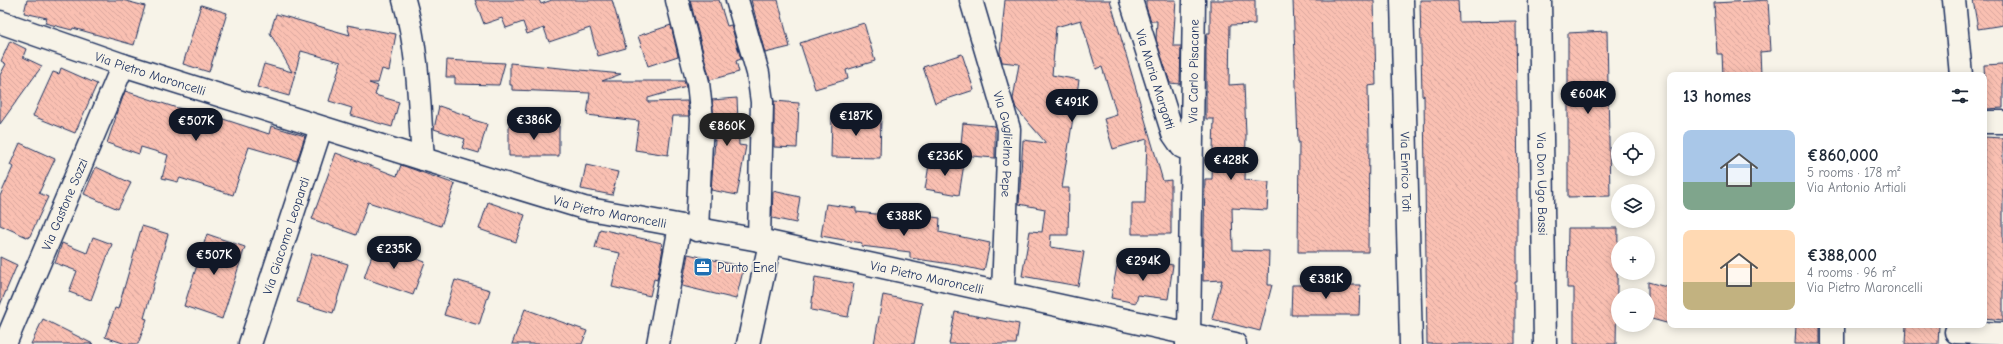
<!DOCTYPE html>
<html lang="en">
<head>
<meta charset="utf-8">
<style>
	body { margin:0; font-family:"Comic Neue",sans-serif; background:#f2f2f3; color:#1f2937; height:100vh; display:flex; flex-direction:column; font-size:15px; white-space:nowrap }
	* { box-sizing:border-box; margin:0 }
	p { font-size:13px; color:#747a83 }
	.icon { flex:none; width:22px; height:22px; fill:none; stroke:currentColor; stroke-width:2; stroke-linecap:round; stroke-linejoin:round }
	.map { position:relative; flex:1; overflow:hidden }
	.panel { position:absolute; left:1667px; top:72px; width:320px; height:256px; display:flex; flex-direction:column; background:#fff; border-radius:8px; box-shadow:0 2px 10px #0003 }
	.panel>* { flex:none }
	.buttons { position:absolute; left:1611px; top:132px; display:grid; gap:8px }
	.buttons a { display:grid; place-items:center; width:44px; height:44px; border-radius:50%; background:#fff; box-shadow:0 2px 10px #0003; font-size:20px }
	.price { position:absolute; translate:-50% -34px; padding:0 9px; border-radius:14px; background:#111827; color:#fff; font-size:13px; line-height:26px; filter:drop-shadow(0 1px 2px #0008) }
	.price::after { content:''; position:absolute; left:50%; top:24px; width:12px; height:9px; margin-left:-6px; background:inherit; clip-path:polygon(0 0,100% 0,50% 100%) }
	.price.on { background:#222; color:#fff }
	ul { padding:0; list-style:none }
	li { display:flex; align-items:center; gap:12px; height:100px; padding:0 16px }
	li span { display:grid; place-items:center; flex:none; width:112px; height:80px; border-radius:8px; color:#555 }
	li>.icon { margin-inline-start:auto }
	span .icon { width:48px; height:48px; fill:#fffc; stroke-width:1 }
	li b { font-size:17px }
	h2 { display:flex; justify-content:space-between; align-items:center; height:48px; padding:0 16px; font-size:17px }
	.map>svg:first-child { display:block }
	.building { fill:url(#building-back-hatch); stroke:#1b2f5e }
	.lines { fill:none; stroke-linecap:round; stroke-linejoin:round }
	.minor-casing { stroke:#1b2f5e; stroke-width:25 }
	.minor { stroke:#f7f3e8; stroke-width:22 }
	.labels { text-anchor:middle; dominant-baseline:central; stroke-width:3; stroke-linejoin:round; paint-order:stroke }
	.street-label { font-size:13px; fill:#1b2f5e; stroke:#f7f3e8 }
	.poi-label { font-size:13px; fill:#1b2f5e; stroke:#f7f3e8; text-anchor:start }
</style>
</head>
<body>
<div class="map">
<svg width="2003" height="344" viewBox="0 0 2003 344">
	<defs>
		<pattern id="building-back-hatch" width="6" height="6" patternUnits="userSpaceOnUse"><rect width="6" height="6" fill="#fac0b2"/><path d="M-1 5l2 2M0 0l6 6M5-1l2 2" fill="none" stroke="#d6a59c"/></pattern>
	</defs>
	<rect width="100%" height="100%" fill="#f7f3e8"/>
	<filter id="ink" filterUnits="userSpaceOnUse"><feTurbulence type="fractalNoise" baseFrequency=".025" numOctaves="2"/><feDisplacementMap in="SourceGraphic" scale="8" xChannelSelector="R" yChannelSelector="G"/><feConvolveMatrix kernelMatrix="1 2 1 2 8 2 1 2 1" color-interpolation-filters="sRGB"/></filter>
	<g filter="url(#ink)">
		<path class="building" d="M27,0H122L145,6L134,45L73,28L72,30L45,23L47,18L24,13Z
			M475,0H539L541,4L552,0H612L626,48L598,56L590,28L549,42L544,28L527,34L523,22L506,28L502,18L484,24Z
			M690,0H719L727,26L731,25L741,59L736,61L739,72L710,80Z
			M751,0H778L790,47L765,53Z
			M1005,0H1110L1163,181L1171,180V234H1132V203H1145L1147,139L1113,149L1104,119L1117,115L1102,67L1096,69L1081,20L1056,27L1052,75L1079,80L1062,188H1069L1068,235H1051L1050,247L1084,252L1078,286L1022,276L1030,231L1042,232L1045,209L1019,204L1023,140L1046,143L1016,108L1013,99L1019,64L1002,62L1000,53Z
			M1146,0H1176L1173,46H1181L1180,84L1170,83L1156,40L1157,21H1151L1146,7Z
			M1210,0H1255V24L1230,25L1229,85L1244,84L1246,135L1245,180L1269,182L1267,210L1232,208L1233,250L1269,251L1268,285H1272L1260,331L1212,319L1222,280L1203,281L1205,179H1212L1214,119H1206V47L1207,33H1210Z
			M1293,0H1374L1376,85L1368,86L1369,140L1368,252H1298L1299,142H1298Z
			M1420,0H1458L1459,22L1516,21L1518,188H1517V282H1515V344H1427L1424,95L1422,96Z
			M1768,0L1771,51L1760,52L1761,75H1723L1722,54H1717L1714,3Z
			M1973,0H2003V25L1978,29Z
			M201,5L227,13L209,72L183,64Z
			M276,14L350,35L347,25L396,34L389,71L382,69L378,83H369L378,86L375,95L399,102L392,127L350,115L352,108L329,101L341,62L301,51L289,96L257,87L264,64L292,72L270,33Z
			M864,23L875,61L846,70L848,79L815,89L800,43Z
			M671,25L678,56L648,66L638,36Z
			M1607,31L1610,196L1568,197V33Z
			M10,41L26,49L23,57L42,66L0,124V75L6,64L1,61Z
			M962,54L974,90L935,103L923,67Z
			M447,60L463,61L505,63L499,85L455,84V77H446Z
			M510,63L621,74L602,81H684L686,87L648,98V102L687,101L689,116H673L668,155L635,150L639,121L587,115L590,93L512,90V85H510Z
			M2003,64V108L1986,109L1984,65Z
			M61,68L97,84L75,133L33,116L53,72L59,74Z
			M125,91L174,107L211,115L269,134L271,126L305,136L297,161L249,147L233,195L180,178L178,182L162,178L168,155L141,147L139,154L107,143Z
			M737,98L739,145L746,146L737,195L711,190L715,140L714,141V119L712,100Z
			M774,101L799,103L797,148L774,147Z
			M439,106L471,117L470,119L487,124L479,153L462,148L465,139L434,129Z
			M832,117H881L880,158L831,157Z
			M963,123L995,126V158L960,155Z
			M509,125L559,126V156H509Z
			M1984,137L2003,138V320L1984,318Z
			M20,143L55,159L39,193L48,197L29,238L0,225V196L13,167L10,165Z
			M336,153L397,176L401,165L455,184L441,226L368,202L356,235L312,219Z
			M930,159L964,164L959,195L925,189Z
			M586,165L618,172L612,195L581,189Z
			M96,167L131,183L118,209L84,194Z
			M773,191L800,197L796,223L772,218Z
			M488,202L525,215L516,242L479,229Z
			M826,204L856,208V212L915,218L916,215L940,218L939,232L990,243L984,271L957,265L910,258V252L861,246L862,243L821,236Z
			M142,226L168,234L144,318L147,319L138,344H126L105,337L115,308L118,309Z
			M1568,228H1618L1616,344H1574V288H1567Z
			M600,229L662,243L661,248H663L657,280L654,279L650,296L612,287L620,253L595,248Z
			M207,234L245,247L222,319L184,306Z
			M93,237L112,244L91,300L69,292L77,271L55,263L62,243L87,253Z
			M376,244L425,262L413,295L364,278Z
			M312,253L348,264L333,313L297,302Z
			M688,254L744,267L736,299L682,286Z
			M0,257L17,265L0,305Z
			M1149,261L1173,265L1168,299L1138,295L1136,303L1111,298L1117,266L1148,272Z
			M815,277L854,284L848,317L811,310Z
			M455,280L490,290L479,325L444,315Z
			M1648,282L1670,288V324L1648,318Z
			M1292,285H1360L1359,315H1291Z
			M883,295L922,303L914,344H874Z
			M525,309L587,331L582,344H512Z
			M955,312L1019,324L1016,344H949Z
			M43,319L93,344H31Z
			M1796,325H1820V344H1795Z
			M1906,325H1939L1938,344H1905Z"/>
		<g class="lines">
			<defs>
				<g id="minor">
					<path d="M404,0C419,51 419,107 423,159"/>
					<path d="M677,0L698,83L702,119L697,230"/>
					<path d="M737,0L758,73L762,102L759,240"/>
					<path id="s1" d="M971,0L1009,129L1003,293"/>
					<path id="s2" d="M1131,0L1173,134L1182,147L1191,150"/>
					<path id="s3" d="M1402,0L1411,344"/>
					<path id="s4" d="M1540,0L1545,344"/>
					<path d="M1954,0L1961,75"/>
					<path id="s5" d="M0,22L123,65L423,159L584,208L759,240L1235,344"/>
					<path d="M1984,122H2003"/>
					<path d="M1956,332L2003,334"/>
					<path id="s6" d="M5,344L123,65"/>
					<path id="s7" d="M250,344L321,128"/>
					<path d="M658,344L680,226"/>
					<path d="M748,344L770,243"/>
					<path id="s8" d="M1187,344L1189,335L1194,0"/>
					<path d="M1833,344V325"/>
				</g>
			</defs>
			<use href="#minor" class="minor-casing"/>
			<use href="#minor" class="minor"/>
		</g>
	</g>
	<defs>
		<symbol id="office-square" viewBox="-11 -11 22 22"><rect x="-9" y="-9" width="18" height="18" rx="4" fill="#1f6fb2" stroke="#f7f3e8"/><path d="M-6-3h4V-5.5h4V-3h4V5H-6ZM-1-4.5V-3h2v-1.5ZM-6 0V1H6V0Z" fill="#fff"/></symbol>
	</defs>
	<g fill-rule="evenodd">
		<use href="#office-square" x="692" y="256" width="22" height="22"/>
	</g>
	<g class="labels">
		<g class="street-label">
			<text stroke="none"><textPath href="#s8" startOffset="273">Via Carlo Pisacane</textPath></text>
			<text stroke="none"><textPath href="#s5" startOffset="159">Via Pietro Maroncelli</textPath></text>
			<text stroke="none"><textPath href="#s2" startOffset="83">Via Maria Margotti</textPath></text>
			<text stroke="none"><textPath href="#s1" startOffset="149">Via Guglielmo Pepe</textPath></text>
			<text stroke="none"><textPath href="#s3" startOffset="172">Via Enrico Toti</textPath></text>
			<text stroke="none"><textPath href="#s4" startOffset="184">Via Don Ugo Bassi</textPath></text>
			<text stroke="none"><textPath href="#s6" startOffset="152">Via Gastone Sozzi</textPath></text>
			<text stroke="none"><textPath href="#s5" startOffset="639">Via Pietro Maroncelli</textPath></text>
			<text stroke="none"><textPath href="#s7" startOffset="114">Via Giacomo Leopardi</textPath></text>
			<text stroke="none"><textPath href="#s5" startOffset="963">Via Pietro Maroncelli</textPath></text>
		</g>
		<g class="poi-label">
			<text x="717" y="267">Punto Enel</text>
		</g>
	</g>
</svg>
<div class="buttons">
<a><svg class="icon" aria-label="locate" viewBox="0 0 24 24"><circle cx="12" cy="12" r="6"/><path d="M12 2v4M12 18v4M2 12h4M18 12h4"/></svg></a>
<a><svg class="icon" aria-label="layers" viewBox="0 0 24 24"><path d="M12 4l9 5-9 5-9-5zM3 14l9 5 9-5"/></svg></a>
<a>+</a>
<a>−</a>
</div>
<b class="price" style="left:1588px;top:115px">€604K</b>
<b class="price" style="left:1072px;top:123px">€491K</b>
<b class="price" style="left:856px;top:137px">€187K</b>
<b class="price" style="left:534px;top:141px">€386K</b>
<b class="price" style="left:196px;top:142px">€507K</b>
<b class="price on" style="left:727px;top:147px">€860K</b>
<b class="price" style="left:945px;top:177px">€236K</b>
<b class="price" style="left:1231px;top:181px">€428K</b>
<b class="price" style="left:904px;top:237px">€388K</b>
<b class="price" style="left:394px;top:270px">€235K</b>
<b class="price" style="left:214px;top:276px">€507K</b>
<b class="price" style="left:1143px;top:282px">€294K</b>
<b class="price" style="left:1326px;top:300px">€381K</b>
<section class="panel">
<h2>13 homes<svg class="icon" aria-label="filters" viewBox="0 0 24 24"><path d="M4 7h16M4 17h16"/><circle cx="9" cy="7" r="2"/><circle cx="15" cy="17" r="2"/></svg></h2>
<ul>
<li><span style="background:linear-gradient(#a9c7e8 65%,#7fa58c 0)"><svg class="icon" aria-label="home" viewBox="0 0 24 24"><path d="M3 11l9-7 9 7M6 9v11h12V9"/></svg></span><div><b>€860,000</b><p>5 rooms · 178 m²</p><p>Via Antonio Artiali</p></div></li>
<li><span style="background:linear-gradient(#ffd9b3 65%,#c2b280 0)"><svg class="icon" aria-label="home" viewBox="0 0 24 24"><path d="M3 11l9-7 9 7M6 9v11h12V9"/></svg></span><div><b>€388,000</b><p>4 rooms · 96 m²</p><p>Via Pietro Maroncelli</p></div></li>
</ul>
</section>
</div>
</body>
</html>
